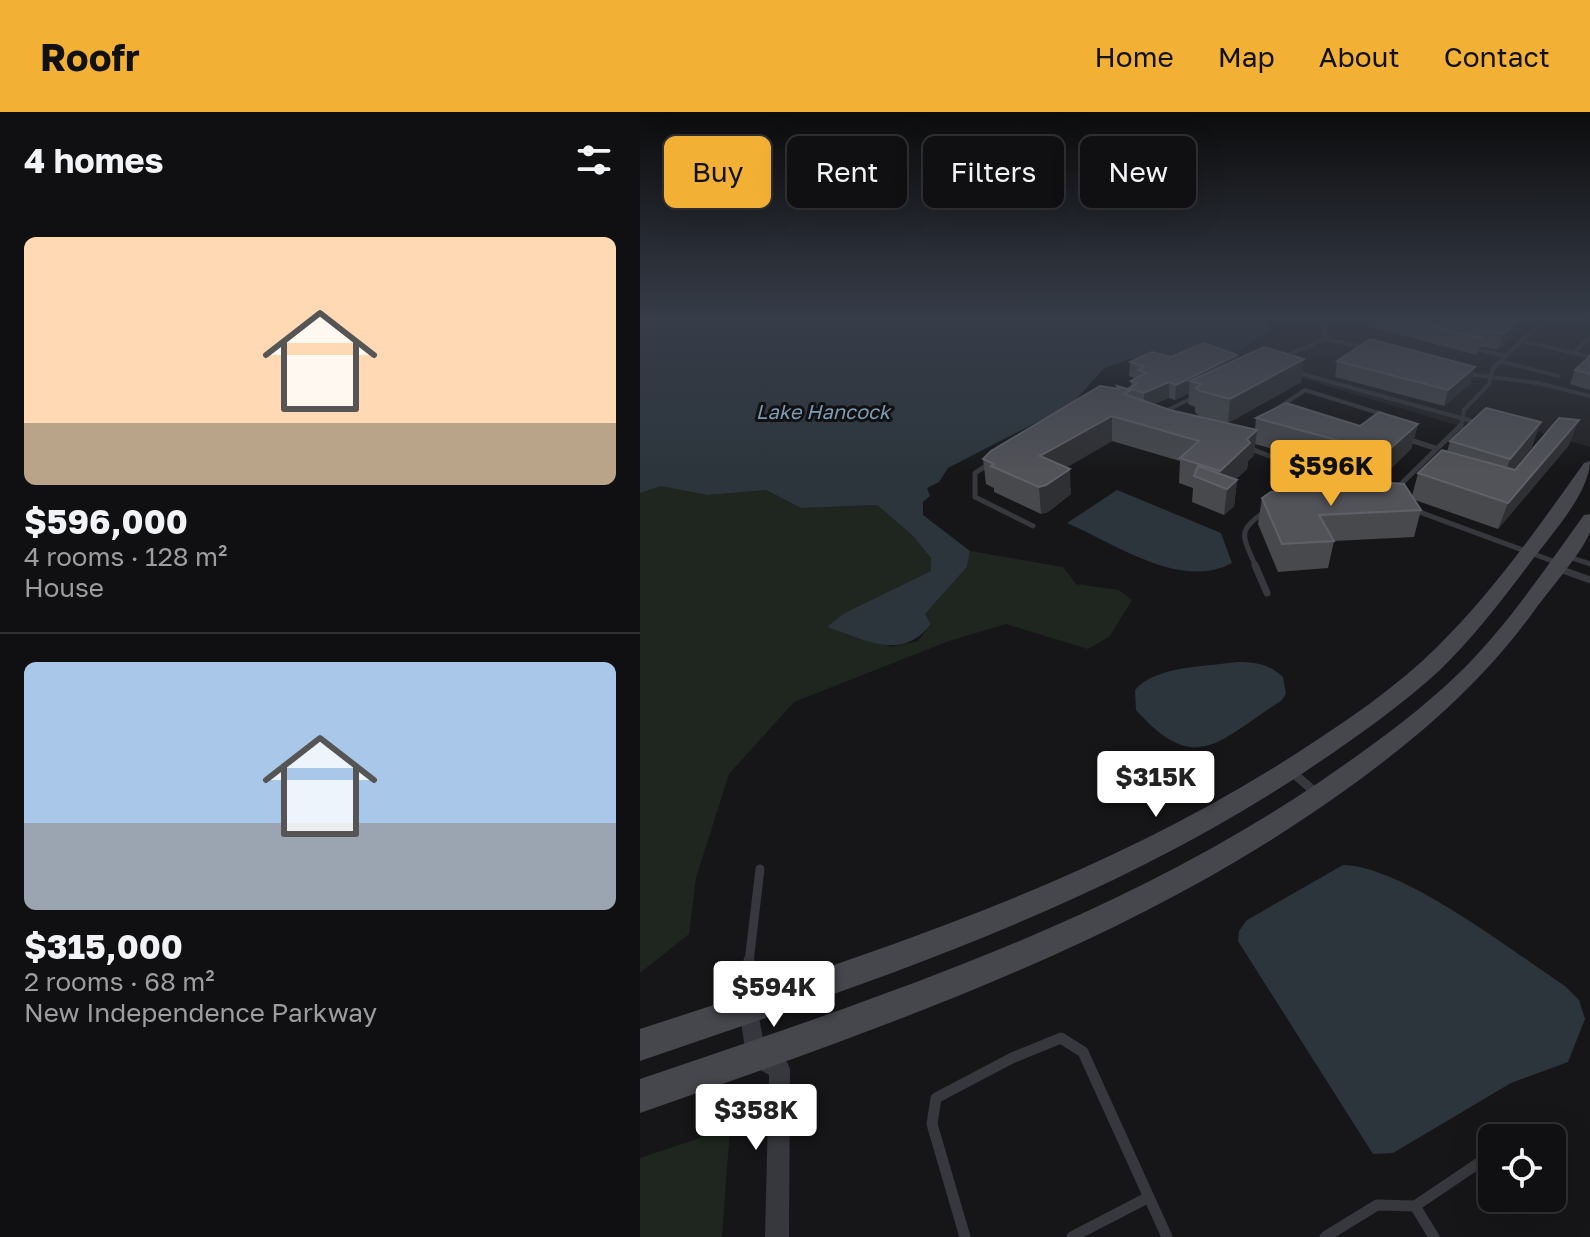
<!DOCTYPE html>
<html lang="en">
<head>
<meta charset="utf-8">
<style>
	body { margin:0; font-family:"Golos Text",sans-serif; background:#19191b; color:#f1f3f6; height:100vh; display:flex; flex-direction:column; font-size:30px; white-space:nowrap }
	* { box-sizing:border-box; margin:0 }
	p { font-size:26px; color:#9c9d9f }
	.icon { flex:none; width:44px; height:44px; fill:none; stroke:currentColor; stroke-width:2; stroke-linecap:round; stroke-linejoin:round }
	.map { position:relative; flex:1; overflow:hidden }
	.details { display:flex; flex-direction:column; background:#101012; width:640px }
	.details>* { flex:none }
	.guide { position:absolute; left:24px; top:24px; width:760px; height:72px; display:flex; gap:16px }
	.controls { position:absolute; left:838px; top:1012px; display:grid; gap:16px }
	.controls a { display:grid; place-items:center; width:88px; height:88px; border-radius:12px; background:#101012; box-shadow:0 8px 32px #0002,0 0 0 2px #303032; font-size:40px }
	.price { position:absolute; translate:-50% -68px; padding:0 18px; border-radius:8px; background:#fff; color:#222; font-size:26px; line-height:52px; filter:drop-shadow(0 2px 4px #0008) }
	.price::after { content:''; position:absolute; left:50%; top:48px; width:24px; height:18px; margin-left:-12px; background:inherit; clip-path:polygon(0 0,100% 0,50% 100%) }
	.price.on { background:#f2b134; color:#111 }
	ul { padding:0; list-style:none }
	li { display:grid; align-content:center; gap:16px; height:424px; padding:0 24px }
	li+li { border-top:2px solid #303032 }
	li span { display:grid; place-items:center; height:248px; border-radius:12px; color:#555 }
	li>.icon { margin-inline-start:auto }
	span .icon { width:144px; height:144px; fill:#fffc; stroke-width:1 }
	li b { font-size:34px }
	h2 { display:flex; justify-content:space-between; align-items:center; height:96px; padding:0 24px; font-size:34px }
	.pill { padding:0 28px; border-radius:12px; background:#101012; box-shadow:0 8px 32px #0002,0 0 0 2px #303032; font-size:28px; line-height:72px }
	.pill.on { background:#f2b134; color:#111 }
	header { display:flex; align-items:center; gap:48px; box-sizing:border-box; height:112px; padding:0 40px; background:#f2b134; color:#111 }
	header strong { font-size:38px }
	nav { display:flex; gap:44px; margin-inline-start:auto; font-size:28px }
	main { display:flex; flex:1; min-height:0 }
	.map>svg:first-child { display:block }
	.built { fill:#222225 }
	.green { fill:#1e261f }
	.water { fill:#2c353c }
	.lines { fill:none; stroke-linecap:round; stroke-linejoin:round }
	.lane-far4 { stroke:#37383d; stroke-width:4 }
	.lane-far3 { stroke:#37383d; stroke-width:5 }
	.lane-far2 { stroke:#37383d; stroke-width:7 }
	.lane-far1 { stroke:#37383d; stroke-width:9 }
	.lane { stroke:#37383d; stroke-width:11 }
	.street { fill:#37383d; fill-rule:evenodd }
	.secondary { fill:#45474d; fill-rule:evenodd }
	.wall { fill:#47494d; fill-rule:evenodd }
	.shaded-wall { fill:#2f3033 }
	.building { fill:#525359; stroke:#5f6168; stroke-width:2 }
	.labels { text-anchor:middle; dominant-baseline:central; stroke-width:6; stroke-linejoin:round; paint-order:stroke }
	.far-water-label { font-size:20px; font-style:italic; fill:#7f9bb3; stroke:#111113 }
</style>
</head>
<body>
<header>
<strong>Roofr</strong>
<nav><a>Home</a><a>Map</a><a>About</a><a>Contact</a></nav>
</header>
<main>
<section class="details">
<h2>4 homes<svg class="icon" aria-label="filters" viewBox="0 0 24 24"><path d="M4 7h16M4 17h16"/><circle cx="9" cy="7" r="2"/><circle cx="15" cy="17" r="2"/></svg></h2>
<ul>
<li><span style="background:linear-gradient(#ffd9b3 75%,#b9a48a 0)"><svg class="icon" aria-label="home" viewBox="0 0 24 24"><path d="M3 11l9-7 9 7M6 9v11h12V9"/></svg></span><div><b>$596,000</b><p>4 rooms · 128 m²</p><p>House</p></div></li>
<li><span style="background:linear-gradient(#a9c7e8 65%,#9aa5b1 0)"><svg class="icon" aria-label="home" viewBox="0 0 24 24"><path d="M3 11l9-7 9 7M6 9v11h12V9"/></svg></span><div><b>$315,000</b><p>2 rooms · 68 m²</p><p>New Independence Parkway</p></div></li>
</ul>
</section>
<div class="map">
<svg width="950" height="1125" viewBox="0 0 950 1125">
	<rect width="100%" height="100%" fill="#161618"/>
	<path class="built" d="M625,204H950V335L837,302L823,315L578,241L597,240L627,221Z"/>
	<path class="green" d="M21,373L68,383L126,378L161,396L237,393L273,424L291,446V459L188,515L252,535L278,529L291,512L285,502L327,455L330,439L423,455L436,472L479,478L492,488L469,525L448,537L366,512L309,529L154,590L89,662L56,766L49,822L0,861V381Z
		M90,1016L82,1125H0V1046Z"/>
	<path class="water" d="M0,204H625L628,221L597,240L548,246L490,247L464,256L432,292L308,356L299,370L287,376L290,384L283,390V403L330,439L327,455L285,502L291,512C261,550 227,528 187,515L203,502L291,459V446L273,424L237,393L161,396L126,378L68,383L21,374L0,381Z
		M477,378L581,421L592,451C541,479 474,431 427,411Z
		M597,550C616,550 629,552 643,565L646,582L641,589C578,629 556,665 496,598L495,578C517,553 566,555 597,550Z
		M703,753C763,754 872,839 925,874L939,888L945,907L928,950L871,971L753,1041L733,1042L598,829L599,819L607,808Z"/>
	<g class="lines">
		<path class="lane-far4" d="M916,204L950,212
			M883,229L950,245
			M839,238L865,244
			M934,241L950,225
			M641,246L684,227L730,236
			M860,249L918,264
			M655,260L839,311
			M827,262L898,271L950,284
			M638,296L665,278L745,303
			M522,301L554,285
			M821,315L824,298L849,272L853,256L908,204"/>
		<path class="lane-far3" d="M767,327L795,336
			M606,335L717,377
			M352,350L335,361V385L393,414
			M755,378L821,313
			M774,398L918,451
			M926,444L950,452
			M616,455C601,420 597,420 628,397"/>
		<path class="lane-far2" d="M615,453L627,481
			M917,456L950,468"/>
		<path class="lane-far1" d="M652,660L676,681
			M109,850L120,757"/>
		<path class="lane" d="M109,848V890
			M876,1026L886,1019
			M775,1094L794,1125
			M325,1125L292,1012L296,986L372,946L421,926L443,940L527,1125
			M432,1125L509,1085
			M685,1125L737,1093L775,1094L852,1042"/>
		<path class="street" d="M676,204H684L690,226L683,224Z
			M109,886L116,889L125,938L147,950L150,957L149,1125H125L129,963L109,951L106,944L99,896L102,889Z"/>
		<path class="secondary" d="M950,349C950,381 909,425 890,451C862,488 833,526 800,558C762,593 718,624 675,653C469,793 233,869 0,949V917C227,843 455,772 657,641C706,609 756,576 797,535C853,480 899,414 944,351Z
			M950,402C950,407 950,415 950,420C944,438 907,481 894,499C840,574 772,631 697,684C487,833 241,916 0,1001V967C234,887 471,811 678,671C726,638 774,604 816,564C866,516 904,458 944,403Z"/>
	</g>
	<path class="wall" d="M729,204H897L858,237L839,235L837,243L727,214Z
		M597,243L596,247L661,270L588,311L615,317L616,306L720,314L778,312L771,337L746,361L734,365L615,332L614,343L608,349L607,357L596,367L597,368L594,394L584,403L552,390L553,376L539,371L540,349L472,329L427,355L431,382L408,400L401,402L354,380V376L346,372L343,347L477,277V274L489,278L491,275V269L495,266L489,264L490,250L531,245ZM549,281L548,292L555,295V300L559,304L581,309L530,298L513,292L529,286L535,288Z
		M950,244V278L930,272L935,258Z
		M697,249L831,271L804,294L695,265Z
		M810,329L892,335L873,358H875L929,333L858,417L775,388L781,398L774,425L694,429L688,456L638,460L618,412L622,386L772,384L778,361L807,340Z"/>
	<path class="shaded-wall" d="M885,204H897L858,237L863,222Z
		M597,243L595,257L561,272L550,269L549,281L535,288L536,273Z
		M664,247L661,270L588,311L590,287Z
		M835,255L831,271L804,294L808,278Z
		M529,270V286L504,296V281Z
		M472,304V329L402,370L400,344Z
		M939,308L929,333L858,417L868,391Z
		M901,310L892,335L861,373L870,347Z
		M778,312L771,337L746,361L734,365L740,340Z
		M617,318L614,343L608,349L607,357L587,376L579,374L580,359Z
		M430,357L431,382L408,400L401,402L399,375Z
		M597,368L594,394L584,403L587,377Z"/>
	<path class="building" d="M747,204H885L863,222L840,219L842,227Z
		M730,227L835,255L808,278L697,249Z
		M564,231L597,243L536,273L529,270L504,281L489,276L498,271L491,269L506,261L498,258L504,255L490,250L512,240L531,245Z
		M624,235L664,247L590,287L560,279L556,276L561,272L550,269Z
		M950,244V262L935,258Z
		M460,274L479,277L477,274L491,278L484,282L530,298L617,318L607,327L610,331L580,359L540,346L559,329L472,304L400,344L430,357L406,373L399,375L351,354L354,352L343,347L351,339Z
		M646,291L720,314L739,300L778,312L752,335L740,340L616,306Z
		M846,296L901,310L870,347L810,329Z
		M919,306L939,308L868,391L778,361L802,338L875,358Z
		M558,354L597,368L587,377L554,364Z
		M751,371L764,372L781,398L679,403L694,429L642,432L622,386L631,380Z"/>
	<linearGradient id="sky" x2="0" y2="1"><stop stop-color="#0c0c0d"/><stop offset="0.57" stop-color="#363c48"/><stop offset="1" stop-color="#363c48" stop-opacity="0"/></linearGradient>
	<rect width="950" height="361" fill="url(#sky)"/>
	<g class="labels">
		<g class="far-water-label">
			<text x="183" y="299">Lake Hancock</text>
		</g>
	</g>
</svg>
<div class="controls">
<a><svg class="icon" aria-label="locate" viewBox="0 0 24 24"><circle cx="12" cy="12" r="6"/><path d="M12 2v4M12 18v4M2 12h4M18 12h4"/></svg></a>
</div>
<b class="price on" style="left:691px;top:396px">$596K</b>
<b class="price" style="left:516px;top:707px">$315K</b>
<b class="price" style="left:134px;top:917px">$594K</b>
<b class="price" style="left:116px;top:1040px">$358K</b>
<div class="guide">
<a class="pill on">Buy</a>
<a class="pill">Rent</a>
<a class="pill">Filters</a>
<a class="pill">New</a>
</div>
</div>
</main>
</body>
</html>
